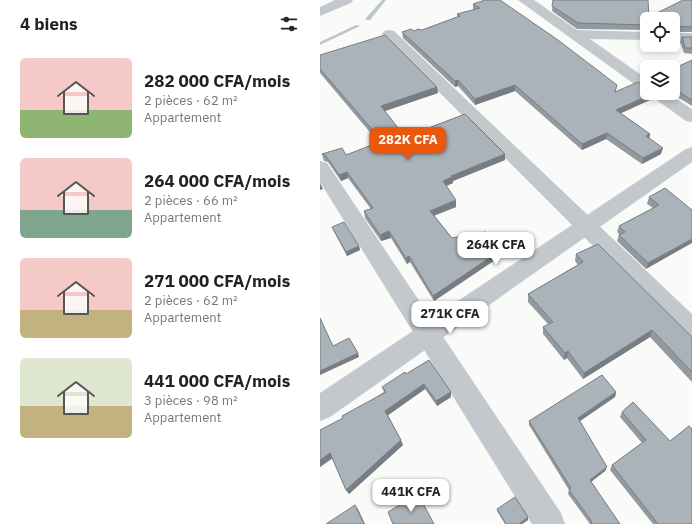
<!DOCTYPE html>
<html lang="fr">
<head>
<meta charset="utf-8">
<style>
	body { margin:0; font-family:"IBM Plex Sans",sans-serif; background:#f2f2f2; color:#222; height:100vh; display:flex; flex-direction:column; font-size:15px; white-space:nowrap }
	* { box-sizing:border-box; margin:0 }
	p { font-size:13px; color:#767676 }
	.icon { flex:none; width:22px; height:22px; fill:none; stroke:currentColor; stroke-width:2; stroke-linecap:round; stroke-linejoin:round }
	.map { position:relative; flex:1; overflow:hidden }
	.drawer { display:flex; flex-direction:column; background:#fff; width:320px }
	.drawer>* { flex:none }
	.fabs { position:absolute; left:320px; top:12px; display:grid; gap:8px }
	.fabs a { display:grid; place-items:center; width:40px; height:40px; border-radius:6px; background:#fff; box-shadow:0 2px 6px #0003; font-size:20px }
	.price { position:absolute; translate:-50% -34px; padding:0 9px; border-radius:8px; background:#fff; color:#222; font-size:13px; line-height:26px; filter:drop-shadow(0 1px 2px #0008) }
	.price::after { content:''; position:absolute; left:50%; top:24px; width:12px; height:9px; margin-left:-6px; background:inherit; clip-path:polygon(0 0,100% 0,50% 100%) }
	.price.active { background:#ea580c; color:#fff }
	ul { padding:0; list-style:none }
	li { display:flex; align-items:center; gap:12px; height:100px; padding:0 20px }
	li span { display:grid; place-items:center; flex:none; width:112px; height:80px; border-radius:6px; color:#555 }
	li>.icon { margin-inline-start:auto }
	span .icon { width:48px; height:48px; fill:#fffc; stroke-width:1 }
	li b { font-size:17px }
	h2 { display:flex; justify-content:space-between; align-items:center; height:48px; padding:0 20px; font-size:17px }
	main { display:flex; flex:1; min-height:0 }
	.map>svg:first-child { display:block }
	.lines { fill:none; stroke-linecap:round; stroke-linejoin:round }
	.stream { fill:#bbc7cb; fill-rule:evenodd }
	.minor { fill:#c3c8cc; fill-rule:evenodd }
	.tertiary { fill:#c3c8cc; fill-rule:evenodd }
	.wall { fill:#929a9f }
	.shaded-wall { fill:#777d82 }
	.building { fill:#aab3b9; stroke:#777d82 }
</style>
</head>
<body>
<main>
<section class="drawer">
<h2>4 biens<svg class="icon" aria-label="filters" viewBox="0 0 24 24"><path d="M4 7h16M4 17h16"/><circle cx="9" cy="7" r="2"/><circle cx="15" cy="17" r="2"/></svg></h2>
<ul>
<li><span style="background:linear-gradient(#f6c9c9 65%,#8fb573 0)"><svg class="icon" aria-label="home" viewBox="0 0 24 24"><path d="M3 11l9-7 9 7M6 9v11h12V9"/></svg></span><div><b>282 000 CFA/mois</b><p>2 pièces · 62 m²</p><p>Appartement</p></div></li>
<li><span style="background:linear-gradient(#f6c9c9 65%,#7fa58c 0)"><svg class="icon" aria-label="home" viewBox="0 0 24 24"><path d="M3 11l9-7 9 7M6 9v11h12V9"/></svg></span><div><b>264 000 CFA/mois</b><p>2 pièces · 66 m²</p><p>Appartement</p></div></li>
<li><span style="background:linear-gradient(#f6c9c9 65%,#c2b280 0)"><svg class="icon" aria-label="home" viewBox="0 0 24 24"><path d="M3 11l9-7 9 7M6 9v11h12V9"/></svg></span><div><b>271 000 CFA/mois</b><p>2 pièces · 62 m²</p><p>Appartement</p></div></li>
<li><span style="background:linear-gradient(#dfe7d0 60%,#c2b280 0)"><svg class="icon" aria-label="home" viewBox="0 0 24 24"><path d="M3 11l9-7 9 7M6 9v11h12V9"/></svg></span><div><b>441 000 CFA/mois</b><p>3 pièces · 98 m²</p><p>Appartement</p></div></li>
</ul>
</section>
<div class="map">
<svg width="372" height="524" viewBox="0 0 372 524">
	<rect width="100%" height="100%" fill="#fafaf8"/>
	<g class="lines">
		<path class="stream" d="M62,0H66L50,20H46V18Z
			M36,25L40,26L0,45V42Z"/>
		<path class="minor" d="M15,0H33L31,3L0,16V7Z
			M198,0H214L257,30L327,32V40L270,39L327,79V91L321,89Z
			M69,30L74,31L372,314V339L363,336L64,37L62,34L64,31Z
			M353,33H372V41H353Z
			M329,93H348L372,109V122L366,121L331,96Z
			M0,161L7,163L241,513L245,524H212L0,182Z"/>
		<path class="tertiary" d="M372,147V162L10,417L0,421V393L366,149Z"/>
	</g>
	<path class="wall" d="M233,0L329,17L372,0V32H353V19H327V30L257,29L232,11Z
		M153,4L295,91L332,99L301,113L330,134L329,138L341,154L322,164L286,139L262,150L195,91L155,105L138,86L135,87L83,38L82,32L102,30L137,17V14L154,10L153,9Z
		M362,37H372V54L364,53L360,42Z
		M0,55L117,87L118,93L65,111L85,137L185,160L133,181V183L126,186L136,207L114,215L132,238L181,256L114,301L90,262L87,264L71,238L61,241L45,218L44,211L51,209L28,178L21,181L8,162L4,161L2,154L26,155L59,143L0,73Z
		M372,60V106L351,93H353V69Z
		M329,197L372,210L326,269L297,241L299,235H300L297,232L299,226L333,208L327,204Z
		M12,227L39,246L40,250L27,256L13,230Z
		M256,254L372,337V382L330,337L263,379L247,358L244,360L223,334V327L228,324L208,302V294L258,265L255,261Z
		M86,374L131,392V397L117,406L105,389L68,415L83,445L29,494L26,490L12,458L0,467L23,418L64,392L62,387Z
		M296,392L295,397L260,421L287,467L285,471L271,482L300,524H270L248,494L249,490L209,425V421Z
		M313,402L372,524H333L290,470L292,465L322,443L300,417L302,412Z
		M177,509L208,520L202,524H185L177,511Z"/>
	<path class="shaded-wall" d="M138,80V86L135,87V81Z
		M195,85V91L155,105V99Z
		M117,87L118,93L62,112L61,106Z
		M334,93L332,99L295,116L296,110Z
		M287,133L286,139L262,150V144Z
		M330,134L329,140L326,136Z
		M343,148L341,154L322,164L323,158Z
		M185,154V160L133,181V183L124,187L123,181L131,176Z
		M27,172L28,178L21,181L19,175Z
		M0,183L3,189L0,190Z
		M136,200V207L111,217L110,211Z
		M69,231L71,238L61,241L60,235Z
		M372,239V243L326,269L328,263Z
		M39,246L40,250L27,256L26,252Z
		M181,250V256L114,301L113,296Z
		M89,256L90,262L87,264L86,258Z
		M332,330L330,337L263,379L264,373Z
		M248,351L247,358L244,360L245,353Z
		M38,353L39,357L0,375V371Z
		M104,384L105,389L67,416L65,411Z
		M131,392V397L117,406L116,401Z
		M296,392L295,397L257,423L258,418Z
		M81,440L83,445L29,494L26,490Z
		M10,453L13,458L0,467V460Z
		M287,467L285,471L268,484L270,480Z
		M35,505L38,509L45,524H44Z
		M208,517V520L202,524H199Z"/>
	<path class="building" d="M165,0H180L238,40L297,85L295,92L318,82L327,86V93H334L296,110L330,134L326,136L343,148L323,158L287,133L262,144L195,85L155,99L138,80L135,81L82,32L91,29L94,31L98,29L102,30L140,16L137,14L160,8L153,4Z
		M233,0H328L329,17L363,0H372V27L354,26L353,29V19H327V25L258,23L232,6Z
		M65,35L117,87L61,106L85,137L145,114L185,154L131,176L132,177L123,181L136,200L110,211L132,238L166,232L181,250L113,296L89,256L86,258L69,231L60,235L44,211L53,208L27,172L19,175L6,156L2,154L22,148L26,155L62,141L0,69V55Z
		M362,37H372V48H365Z
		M372,60V100L353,88V69Z
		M345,188L372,210V239L328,263L299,235L305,232L299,226L339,205L329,197Z
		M24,222L39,246L26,252L12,227Z
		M278,244L372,337V372L332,330L264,373L248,351L245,353L223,327L233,322L208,294L263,262L256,254Z
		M0,318L13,346L29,338L38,353L0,371Z
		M109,360L131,392L116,401L104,384L65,411L81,440L26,490L10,453L0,460V433L1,432L0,430L23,418L22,416L66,392L62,387L85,372L86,374Z
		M282,375L296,392L258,418L287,467L270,480L300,524H270L272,522L249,490L251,488L209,421Z
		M313,402L350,441L369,426L372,429V524H338L292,465L326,440L302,412Z
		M98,494L114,524H73L68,512Z
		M195,497L208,517L199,524H186L177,509Z
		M35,505L44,524H6Z"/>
</svg>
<div class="fabs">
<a><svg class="icon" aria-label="locate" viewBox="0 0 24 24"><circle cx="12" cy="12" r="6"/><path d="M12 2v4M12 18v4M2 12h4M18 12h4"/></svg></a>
<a><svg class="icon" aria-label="layers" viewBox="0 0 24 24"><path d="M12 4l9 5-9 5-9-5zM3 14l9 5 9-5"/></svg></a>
</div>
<b class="price active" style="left:88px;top:161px">282K CFA</b>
<b class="price" style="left:176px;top:266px">264K CFA</b>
<b class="price" style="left:130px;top:335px">271K CFA</b>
<b class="price" style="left:91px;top:513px">441K CFA</b>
</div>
</main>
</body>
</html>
